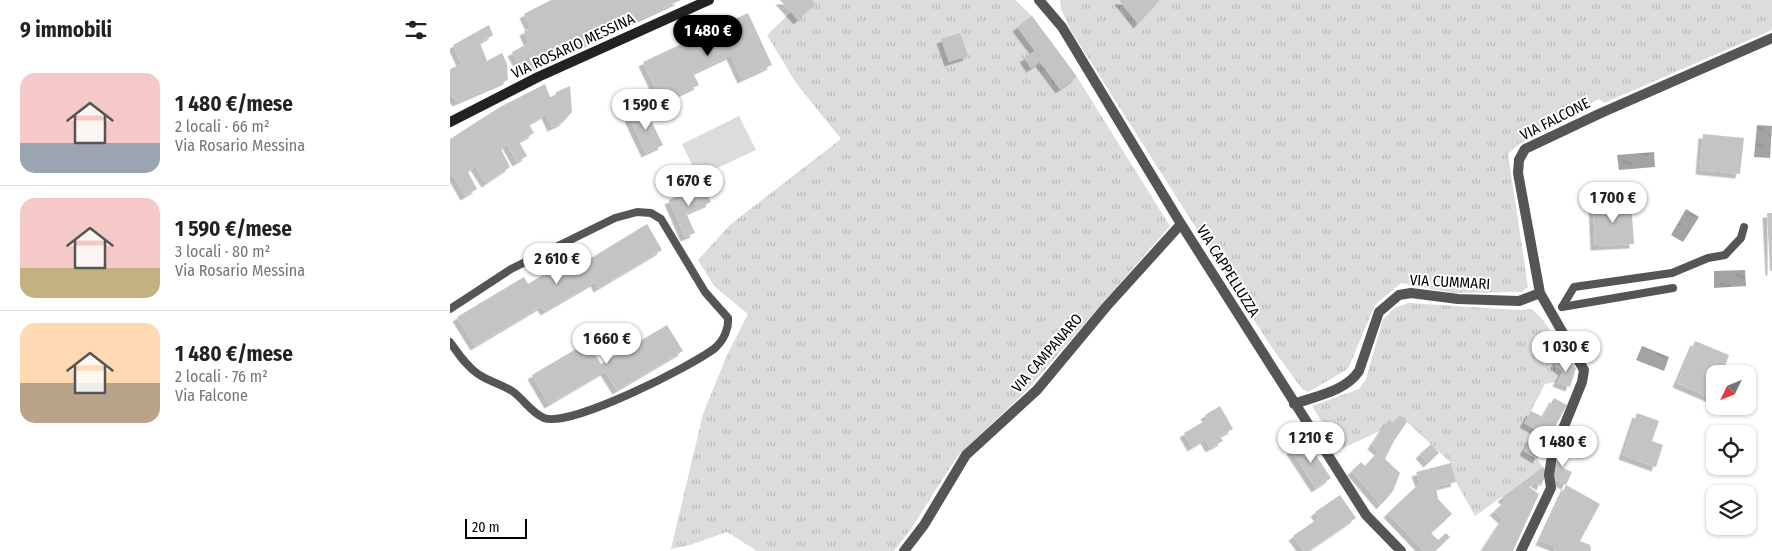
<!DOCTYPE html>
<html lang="it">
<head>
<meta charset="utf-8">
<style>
	body { margin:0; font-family:"Fira Sans Condensed",sans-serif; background:#f2f2f2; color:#222; height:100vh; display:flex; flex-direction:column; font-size:19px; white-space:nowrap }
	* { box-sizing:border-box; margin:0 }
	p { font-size:16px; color:#767676 }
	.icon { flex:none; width:28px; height:28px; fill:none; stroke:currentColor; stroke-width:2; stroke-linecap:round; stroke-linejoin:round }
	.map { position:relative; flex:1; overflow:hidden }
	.sheet { display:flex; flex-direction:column; background:#fff; width:450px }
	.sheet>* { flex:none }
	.needle { width:32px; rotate:227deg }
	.buttons { position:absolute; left:1256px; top:365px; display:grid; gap:10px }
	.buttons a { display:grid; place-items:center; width:50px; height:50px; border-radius:10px; background:#fff; box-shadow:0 1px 4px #0004; font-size:25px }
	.scale { position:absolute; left:15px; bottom:12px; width:62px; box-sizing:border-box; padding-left:5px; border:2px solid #000; border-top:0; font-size:14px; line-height:18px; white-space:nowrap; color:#000; -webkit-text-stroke:4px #fff; paint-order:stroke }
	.price { position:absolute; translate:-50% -42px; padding:0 11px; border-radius:18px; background:#fff; color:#222; font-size:16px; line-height:32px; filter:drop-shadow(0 1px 2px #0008) }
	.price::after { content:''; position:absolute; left:50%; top:30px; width:15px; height:11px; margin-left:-8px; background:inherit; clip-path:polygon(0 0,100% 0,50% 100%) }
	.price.current { background:#000; color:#fff }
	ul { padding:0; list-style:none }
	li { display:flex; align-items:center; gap:15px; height:125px; padding:0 20px }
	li+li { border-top:1px solid #e0e0e0 }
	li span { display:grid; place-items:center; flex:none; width:140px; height:100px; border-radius:15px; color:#555 }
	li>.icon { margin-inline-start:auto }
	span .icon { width:60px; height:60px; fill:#fffc; stroke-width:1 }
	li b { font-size:21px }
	h2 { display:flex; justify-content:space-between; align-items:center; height:60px; padding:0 20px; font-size:21px }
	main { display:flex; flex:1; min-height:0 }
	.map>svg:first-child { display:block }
	.grass { fill:url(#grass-tufts) }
	.pitch { fill:#dcdcdc }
	.water { fill:url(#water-ripples) }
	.building { fill:#c4c4c4; filter:url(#shadow) }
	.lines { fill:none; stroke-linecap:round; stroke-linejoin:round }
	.lane { stroke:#555; stroke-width:8 }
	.street { stroke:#555; stroke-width:10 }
	.secondary { stroke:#222; stroke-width:10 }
	.labels { text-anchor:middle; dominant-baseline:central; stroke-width:4; stroke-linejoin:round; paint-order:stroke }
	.street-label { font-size:15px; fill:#000; stroke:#fff }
</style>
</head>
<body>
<main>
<section class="sheet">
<h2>9 immobili<svg class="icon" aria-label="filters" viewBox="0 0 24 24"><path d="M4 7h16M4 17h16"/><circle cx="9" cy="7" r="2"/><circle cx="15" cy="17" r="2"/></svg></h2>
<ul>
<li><span style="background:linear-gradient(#f6c9c9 70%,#9aa5b1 0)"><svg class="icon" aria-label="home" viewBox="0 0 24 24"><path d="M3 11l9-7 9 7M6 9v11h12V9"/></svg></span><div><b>1 480 €/mese</b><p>2 locali · 66 m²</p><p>Via Rosario Messina</p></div></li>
<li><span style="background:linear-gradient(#f6c9c9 70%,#c2b280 0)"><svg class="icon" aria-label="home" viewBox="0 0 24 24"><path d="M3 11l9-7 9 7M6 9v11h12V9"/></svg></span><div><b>1 590 €/mese</b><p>3 locali · 80 m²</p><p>Via Rosario Messina</p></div></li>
<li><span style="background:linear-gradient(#ffd9b3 60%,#b9a48a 0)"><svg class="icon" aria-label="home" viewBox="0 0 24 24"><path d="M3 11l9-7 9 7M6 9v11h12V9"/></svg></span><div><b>1 480 €/mese</b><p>2 locali · 76 m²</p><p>Via Falcone</p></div></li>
</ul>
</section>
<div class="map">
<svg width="1322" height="551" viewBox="0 0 1322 551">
	<defs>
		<pattern id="grass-tufts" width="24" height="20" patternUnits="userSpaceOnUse" patternTransform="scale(1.25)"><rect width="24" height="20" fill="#dcdcdc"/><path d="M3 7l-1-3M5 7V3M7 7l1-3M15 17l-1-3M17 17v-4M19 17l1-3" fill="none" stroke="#bbb"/></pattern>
		<pattern id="water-ripples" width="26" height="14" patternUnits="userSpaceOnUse" patternTransform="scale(1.25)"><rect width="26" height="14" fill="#a3a3a3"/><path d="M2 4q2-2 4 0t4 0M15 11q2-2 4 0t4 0" fill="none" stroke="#8b8b8b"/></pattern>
		<filter id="shadow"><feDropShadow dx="-4.5" dy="4.5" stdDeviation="0" flood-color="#0004"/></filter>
	</defs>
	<rect width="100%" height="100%" fill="#fff"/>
	<path class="grass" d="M330,0H565L582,16L627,77L720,226L575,392L506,458L461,529L444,551H307L277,532L240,545L221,549L253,414L277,355L298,314L264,286L248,260L281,224L391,139L346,83L317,35L341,12Z
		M610,0H669L688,23L709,0H1322V30L1154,103L1149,99L1141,103V108L1069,144L1058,154L1078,287L1071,292L1002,293L951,283L925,305L898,369L858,392L852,389L820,345L620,29L611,9Z
		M959,303L1068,310L1082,309L1093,320L1126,368L1108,359L1105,365L1113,371L1107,382L1095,384L1075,423L1086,430L1074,451L1087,459L1093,467L1025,516L1006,482L1001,463L957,422L943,423L939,419L932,430L889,450L862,406L909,389L916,379L933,319L946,307Z"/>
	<path class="pitch" d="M289,116L306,150L248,177L232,144Z"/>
	<path class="water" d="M1307,125L1322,126L1320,158L1304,157Z
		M1204,152L1205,167L1169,170L1167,155Z
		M1236,209L1249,217L1233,242L1221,235Z
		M1295,270L1296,286L1264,288V271Z
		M1192,346L1219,357L1214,371L1186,360Z"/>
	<path class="building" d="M101,0H231L74,73L62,52L79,43L74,31L81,28L74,14Z
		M330,0H362L365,4L348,20Z
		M669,0H710L688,24Z
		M298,13L322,65L292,79L281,55L243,73L249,85L212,102L193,62Z
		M582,16L627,77L610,89L590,62L581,68L574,58L585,51L567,27Z
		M39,25L43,35L30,43L37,61L52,53L57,64L58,80L7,102L0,92V69L12,64L3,45Z
		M510,33L518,56L499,62L491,39Z
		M95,84L100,97L105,96L106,92L120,86L122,112L113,122L102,127L96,114L79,124L84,133L69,142L77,156L67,162L57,144L51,149L60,167L36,183L25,166L18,172L27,189L15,196L2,173L0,175V139L50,107Z
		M196,110L213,145L196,153L179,117Z
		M1253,134L1294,138L1290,174L1250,170Z
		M253,185L261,202L236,213L245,233L235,237L219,200Z
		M1181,201L1184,244L1145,246L1143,203Z
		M1317,213H1322V271H1320Z
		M197,224L212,250L148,288L145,282L95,311L92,306L25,346L7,317L74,277L78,284L128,254L133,263Z
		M217,325L233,351L167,390L155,371L99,404L82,375L138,342L151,364Z
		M1245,341L1279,355L1272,374H1265V390L1262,398L1227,383Z
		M1108,359L1126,368L1120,387L1107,382L1113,371L1105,365Z
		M1104,398L1117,405L1087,459L1074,451L1086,430L1074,423L1081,411L1093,417Z
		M770,406L783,429L770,436L773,441L760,448L755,439L742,447L734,433L758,419L755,415Z
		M1187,413L1209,421L1202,441L1213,445L1206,467L1173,455Z
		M950,415L957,422L944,441L935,459L950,473L943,491L931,505L902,471L911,462L915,466L929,451L922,445L939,419L943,423Z
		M856,440L881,478L866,488L841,450Z
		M981,444L989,453L978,463L970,454Z
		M1117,445L1122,448L1113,468L1122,472L1116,485L1102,478Z
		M1001,463L1006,482L986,487L988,499L1002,514L981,533L988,540L996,533L1000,537L985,551H974L938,513L970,483L966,472Z
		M1093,467L1097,471L1091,486L1085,482L1079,487L1089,494L1063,551H1032L1053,519L1044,511L1056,501L1052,497Z
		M1116,485L1150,504L1130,541L1140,545L1141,551H1105L1104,546L1090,541Z
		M890,495L906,518L858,551H854L843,536L869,518L865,512Z"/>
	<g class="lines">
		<path class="lane" d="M1112,307L1124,287L1222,273L1258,258L1275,255L1291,238L1294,227
			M1112,307L1223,288
			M0,309L61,269L165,218L187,212L201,213L211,219L255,292L278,318C279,328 274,340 265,348C242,366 120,428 94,418C81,413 73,398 62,391C51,384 38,381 28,374C16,366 8,353 0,342"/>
		<path class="street" d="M589,0L612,27L731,224L916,515L951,551
			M844,404C866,396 896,391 909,371L929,312L949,295L961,293L1008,299L1069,301L1090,293
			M454,551L474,525L516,455L587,390L656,307L731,224
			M1071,551L1101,488L1099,475L1102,456L1132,382L1134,370L1090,293L1068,173L1069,160L1075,149L1151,113L1322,38"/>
		<path class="secondary" d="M0,122L88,77L259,0"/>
	</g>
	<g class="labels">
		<g class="street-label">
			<text transform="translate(123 46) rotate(-25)">VIA ROSARIO MESSINA</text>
			<text transform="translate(1105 119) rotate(-27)">VIA FALCONE</text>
			<text transform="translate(778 271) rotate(58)">VIA CAPPELLUZZA</text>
			<text transform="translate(1000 282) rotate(3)">VIA CUMMARI</text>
			<text transform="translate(597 353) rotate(-49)">VIA CAMPANARO</text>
		</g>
	</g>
</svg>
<div class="buttons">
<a><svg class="needle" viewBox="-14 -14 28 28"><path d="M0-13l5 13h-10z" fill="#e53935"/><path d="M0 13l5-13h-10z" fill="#767676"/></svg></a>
<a><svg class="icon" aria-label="locate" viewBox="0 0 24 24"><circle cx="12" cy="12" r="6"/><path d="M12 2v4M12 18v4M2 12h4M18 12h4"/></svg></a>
<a><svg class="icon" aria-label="layers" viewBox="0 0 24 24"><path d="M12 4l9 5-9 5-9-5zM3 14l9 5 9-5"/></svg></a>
</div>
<div class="scale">20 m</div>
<b class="price current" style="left:258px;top:57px">1 480 €</b>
<b class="price" style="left:196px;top:131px">1 590 €</b>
<b class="price" style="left:239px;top:207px">1 670 €</b>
<b class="price" style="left:1163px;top:224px">1 700 €</b>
<b class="price" style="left:107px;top:285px">2 610 €</b>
<b class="price" style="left:157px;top:365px">1 660 €</b>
<b class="price" style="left:1116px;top:373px">1 030 €</b>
<b class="price" style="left:861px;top:464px">1 210 €</b>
<b class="price" style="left:1113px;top:468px">1 480 €</b>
</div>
</main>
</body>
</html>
